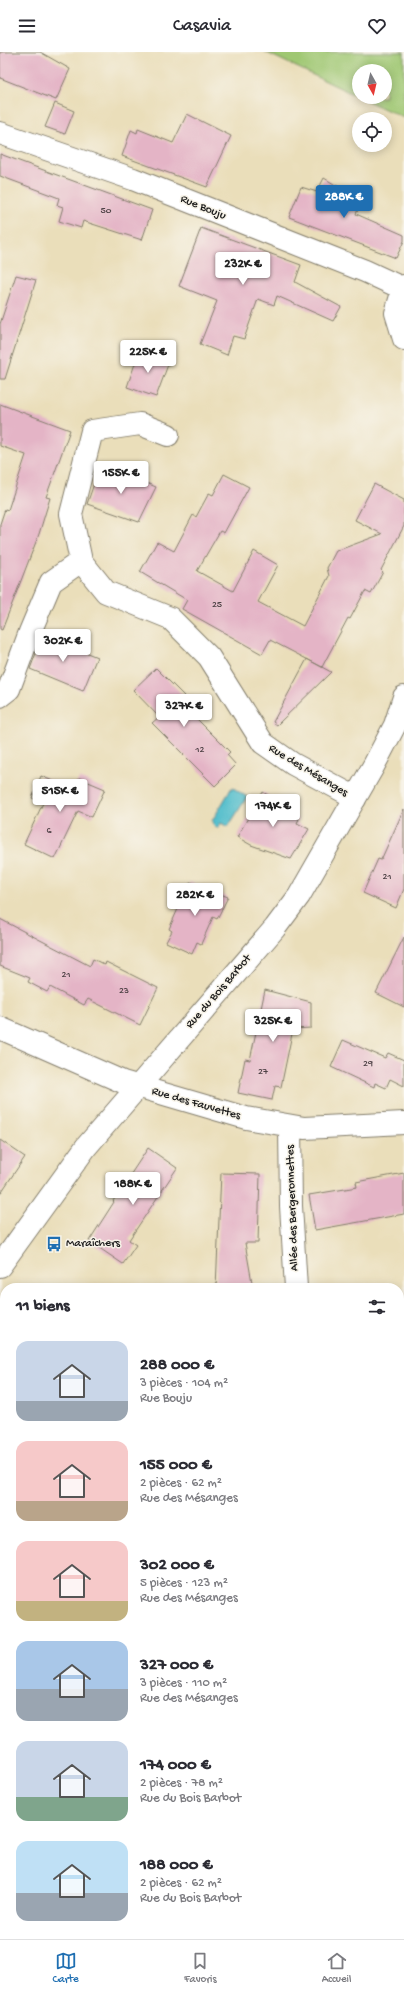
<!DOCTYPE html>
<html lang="fr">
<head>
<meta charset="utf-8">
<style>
	body { margin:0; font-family:"Gochi Hand",sans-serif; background:#f2f2f3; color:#2b2b33; height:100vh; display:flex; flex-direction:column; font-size:15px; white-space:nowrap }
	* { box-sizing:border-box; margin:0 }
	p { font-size:13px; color:#7c7c81 }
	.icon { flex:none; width:22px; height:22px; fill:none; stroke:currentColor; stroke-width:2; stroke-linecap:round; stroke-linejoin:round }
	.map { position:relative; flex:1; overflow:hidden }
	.drawer { position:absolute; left:0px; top:1231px; width:404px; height:656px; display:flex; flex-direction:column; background:#fff; border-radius:16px 16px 0 0; box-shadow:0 2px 10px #0003 }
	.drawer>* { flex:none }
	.needle { width:26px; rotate:172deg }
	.buttons { position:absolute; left:352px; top:12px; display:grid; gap:8px }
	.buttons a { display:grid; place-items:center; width:40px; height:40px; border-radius:50%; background:#fff; box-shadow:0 2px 10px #0003; font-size:20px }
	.price { position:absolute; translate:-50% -34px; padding:0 9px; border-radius:4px; background:#fff; color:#222; font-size:13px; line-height:26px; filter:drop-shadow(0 1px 2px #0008) }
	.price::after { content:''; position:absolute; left:50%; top:24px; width:12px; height:9px; margin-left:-6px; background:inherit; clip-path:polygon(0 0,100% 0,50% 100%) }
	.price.selected { background:#1f6fb2; color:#fff }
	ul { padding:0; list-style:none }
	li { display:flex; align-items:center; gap:12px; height:100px; padding:0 16px }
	li span { display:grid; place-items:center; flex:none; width:112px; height:80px; border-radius:12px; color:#555 }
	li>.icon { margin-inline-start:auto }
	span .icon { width:48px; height:48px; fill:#fffc; stroke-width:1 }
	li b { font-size:17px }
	h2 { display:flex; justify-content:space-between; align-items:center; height:48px; padding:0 16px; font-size:17px }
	header { display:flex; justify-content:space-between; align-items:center; height:52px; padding:0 16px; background:#fff; font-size:18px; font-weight:600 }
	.menu { display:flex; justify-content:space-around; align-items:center; height:56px; border-top:1px solid #e1e1e2; background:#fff; font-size:11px; color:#7c7c81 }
	.menu a { display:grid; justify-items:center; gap:2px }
	.menu .selected { color:#1f6fb2 }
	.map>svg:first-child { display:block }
	.green { fill:#9fc772; stroke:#5e7247 }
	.water { fill:#52becc; stroke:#376d74 }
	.building { fill:#e4b4c6 }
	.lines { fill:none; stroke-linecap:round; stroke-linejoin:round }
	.street-casing { stroke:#837d6b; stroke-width:24 }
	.secondary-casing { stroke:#837d6b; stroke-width:24 }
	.street { stroke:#fff; stroke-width:22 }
	.secondary { stroke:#f7e8c3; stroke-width:22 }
	.labels { text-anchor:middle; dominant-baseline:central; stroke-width:3; stroke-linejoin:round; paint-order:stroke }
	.number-label { font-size:10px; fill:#4e4246 }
	.street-label { font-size:12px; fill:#1c1c1c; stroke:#f7f3e8 }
	.poi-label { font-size:12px; fill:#1c1c1c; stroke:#f7f3e8; text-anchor:start }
</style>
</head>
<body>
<header><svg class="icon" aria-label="menu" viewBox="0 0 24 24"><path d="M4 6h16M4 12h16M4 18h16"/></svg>Casavia<svg class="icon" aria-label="heart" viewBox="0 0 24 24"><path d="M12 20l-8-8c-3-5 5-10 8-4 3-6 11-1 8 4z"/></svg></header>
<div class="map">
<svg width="404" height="1887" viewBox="0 0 404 1887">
	<rect width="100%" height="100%" fill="#f7f3e8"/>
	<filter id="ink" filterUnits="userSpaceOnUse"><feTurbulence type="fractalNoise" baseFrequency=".025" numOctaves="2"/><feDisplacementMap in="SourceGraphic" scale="8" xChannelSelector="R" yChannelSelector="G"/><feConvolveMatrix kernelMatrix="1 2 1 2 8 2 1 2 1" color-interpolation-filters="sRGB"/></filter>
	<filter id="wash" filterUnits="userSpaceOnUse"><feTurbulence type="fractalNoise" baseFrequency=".012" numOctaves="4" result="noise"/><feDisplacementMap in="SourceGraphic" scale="16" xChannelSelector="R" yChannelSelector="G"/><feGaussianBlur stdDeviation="0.9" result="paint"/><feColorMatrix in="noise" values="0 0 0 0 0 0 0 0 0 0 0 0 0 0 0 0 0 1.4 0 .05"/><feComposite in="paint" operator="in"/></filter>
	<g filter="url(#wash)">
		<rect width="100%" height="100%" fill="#eadeba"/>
		<path class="green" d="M265,0H404V66L359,45H385V19H359V45Z"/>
		<path class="water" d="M232,735L247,745L228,775L221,771L218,776L213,773L212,769Z"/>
		<g id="blocks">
			<path class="building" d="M0,0H40L70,17L56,48L0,26Z
				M55,51L74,59L65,82L45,75Z
				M187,62L231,84L207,135L122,104L131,78L137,81L138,77L173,91Z
				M0,102L152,158L142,188L83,169L81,176L59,169L63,155L57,153L59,146L0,124Z
				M324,126L344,138L341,144L360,153L356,162L404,183V189L396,206L289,165L301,135L317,140Z
				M201,176L301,213L295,230L341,255L333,269L277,244L274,253L258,247L244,287L233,284L227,303L200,292L217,249L179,234Z
				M16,223L36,228L5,327H0V272Z
				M139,300L169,310L156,345L127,335Z
				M0,352L70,378L46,445L50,446L39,482L2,578L0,577V472L5,457L8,458L26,403L0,394Z
				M99,417L123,425L124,422L156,435L139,470L87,452Z
				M224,422L249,435L224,481L220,479L197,519L233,539L254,499L278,513L258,550L303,574L329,524L327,516L336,499L382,482L355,468L374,432L404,448V474L381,518L383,520L371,542L365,539L350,567L348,566L322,615L270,588L262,602L182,557L187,548L140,520L157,490L174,499L193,463L196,465L209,441L213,443Z
				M43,583L97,605L83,639L30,617Z
				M307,607L331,620L277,673L273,670Z
				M156,616L184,644L181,647L190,656L188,658L230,700L227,703L236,713L215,734L152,671L159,665L133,638Z
				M41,724L74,738L79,726L105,737L92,765L78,759L55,807L24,792L43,751L32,746Z
				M263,740L288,756L286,759L299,767L297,771L309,777L291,807L251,793L237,785Z
				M404,757V837L396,856L363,841L378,807L381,808Z
				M190,830L228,845L217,867L213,865L201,892L197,890L192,902L166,890L172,879L169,877Z
				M0,867L90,914L93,907L105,913L106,910L158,936L140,973L88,947L84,953L50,935L47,940L28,930L30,926L0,914Z
				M404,885V955L376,941Z
				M265,938L311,950V976L293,977L281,1035L275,1034L272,1048L238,1041L245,1007L250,1008Z
				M343,988L385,1006L388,1001L404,1008V1034L390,1027L386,1036L375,1031L374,1035L331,1015Z
				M0,1088L25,1105L0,1142Z
				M148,1096L177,1116L129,1188L136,1193L123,1212L89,1189L114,1150L113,1149Z
				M221,1121L260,1122L258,1191H245L253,1236H216Z
				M404,1121V1162L315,1178L309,1143L357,1135L356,1130Z"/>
		</g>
	</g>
	<g filter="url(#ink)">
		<use href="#blocks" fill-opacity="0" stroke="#837d6b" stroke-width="1"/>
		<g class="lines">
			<defs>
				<path id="street" d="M0,81L133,127L365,219L404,237
					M404,234L396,261L404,287
					M81,509L71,462L92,379L140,372L168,383
					M0,644L9,637L30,580L51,530L81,509L106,540L170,566L209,605L263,691L293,712L345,740L355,747
					M0,976L123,1030L246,1066L304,1076L404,1071
					M290,1075L291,1154L296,1236
					M0,1214L86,1095L275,876L299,844L373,715L395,673L404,645
					M399,1353L404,1356
					M0,1738L5,1737
					M0,1852L5,1851
					M64,1882L65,1887
					M365,1882L378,1887"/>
				<path id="secondary" d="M0,1473L5,1476
					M399,1721L404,1723"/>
			</defs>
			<use href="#street" class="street-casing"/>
			<use href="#secondary" class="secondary-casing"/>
			<use href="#street" class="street"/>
			<use href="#secondary" class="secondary"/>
		</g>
	</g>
	<defs>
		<symbol id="bus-bare" viewBox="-9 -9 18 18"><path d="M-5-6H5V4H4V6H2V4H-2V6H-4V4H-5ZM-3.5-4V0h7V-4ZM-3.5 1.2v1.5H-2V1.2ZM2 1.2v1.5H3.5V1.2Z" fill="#1f6fb2" stroke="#f7f3e8" stroke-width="2.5" paint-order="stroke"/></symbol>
	</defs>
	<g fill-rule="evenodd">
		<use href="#bus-bare" x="43" y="1181" width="22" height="22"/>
	</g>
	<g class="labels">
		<g class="number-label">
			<text x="106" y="159">50</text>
			<text x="217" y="553">25</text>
			<text x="200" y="698">12</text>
			<text x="49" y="779">6</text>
			<text x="387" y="825">21</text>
			<text x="66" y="923">21</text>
			<text x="124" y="939">23</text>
			<text x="368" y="1012">29</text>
			<text x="263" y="1020">27</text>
		</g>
		<g class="street-label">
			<text transform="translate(203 156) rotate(22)">Rue Bouju</text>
			<text transform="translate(308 719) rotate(31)">Rue des Mésanges</text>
			<text transform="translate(219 940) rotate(-49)">Rue du Bois Barbot</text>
			<text transform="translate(196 1052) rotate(16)">Rue des Fauvettes</text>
			<text transform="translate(293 1156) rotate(-92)">Allée des Bergeronnettes</text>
		</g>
		<g class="poi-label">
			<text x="66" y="1192">Maraîchers</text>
		</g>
	</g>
</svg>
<div class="buttons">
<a><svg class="needle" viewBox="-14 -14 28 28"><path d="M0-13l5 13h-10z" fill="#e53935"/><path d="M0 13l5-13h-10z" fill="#7c7c81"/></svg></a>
<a><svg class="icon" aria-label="locate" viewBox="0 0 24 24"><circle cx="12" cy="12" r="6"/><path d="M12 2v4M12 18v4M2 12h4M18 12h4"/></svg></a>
</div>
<b class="price selected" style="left:344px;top:167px">288K €</b>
<b class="price" style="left:243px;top:234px">232K €</b>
<b class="price" style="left:148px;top:322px">225K €</b>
<b class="price" style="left:121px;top:443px">155K €</b>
<b class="price" style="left:63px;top:611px">302K €</b>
<b class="price" style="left:184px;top:676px">327K €</b>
<b class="price" style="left:60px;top:761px">515K €</b>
<b class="price" style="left:273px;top:776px">174K €</b>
<b class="price" style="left:195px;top:865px">282K €</b>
<b class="price" style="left:273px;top:991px">325K €</b>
<b class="price" style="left:133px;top:1154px">188K €</b>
<section class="drawer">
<h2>11 biens<svg class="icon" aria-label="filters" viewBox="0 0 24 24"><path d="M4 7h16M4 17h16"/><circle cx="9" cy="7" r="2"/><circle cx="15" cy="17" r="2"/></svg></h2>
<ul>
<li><span style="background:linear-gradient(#c9d6e8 75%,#9aa5b1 0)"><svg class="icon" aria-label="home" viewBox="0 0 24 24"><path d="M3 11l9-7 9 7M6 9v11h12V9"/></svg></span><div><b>288 000 €</b><p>3 pièces · 104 m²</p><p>Rue Bouju</p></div></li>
<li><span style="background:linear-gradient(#f6c9c9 75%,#b9a48a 0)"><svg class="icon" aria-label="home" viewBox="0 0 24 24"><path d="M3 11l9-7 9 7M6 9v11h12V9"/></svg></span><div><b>155 000 €</b><p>2 pièces · 62 m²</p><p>Rue des Mésanges</p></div></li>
<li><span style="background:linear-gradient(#f6c9c9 75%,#c2b280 0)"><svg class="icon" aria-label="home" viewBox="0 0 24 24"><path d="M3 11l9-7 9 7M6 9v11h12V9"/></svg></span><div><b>302 000 €</b><p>5 pièces · 123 m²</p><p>Rue des Mésanges</p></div></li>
<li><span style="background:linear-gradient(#a9c7e8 60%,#9aa5b1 0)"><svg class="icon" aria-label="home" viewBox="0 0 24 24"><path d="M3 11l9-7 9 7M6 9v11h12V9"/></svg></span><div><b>327 000 €</b><p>3 pièces · 110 m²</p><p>Rue des Mésanges</p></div></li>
<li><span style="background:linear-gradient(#c9d6e8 70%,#7fa58c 0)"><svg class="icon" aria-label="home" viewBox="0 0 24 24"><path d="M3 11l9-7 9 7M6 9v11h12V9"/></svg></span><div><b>174 000 €</b><p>2 pièces · 78 m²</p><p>Rue du Bois Barbot</p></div></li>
<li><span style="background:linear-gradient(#bfe0f5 65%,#9aa5b1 0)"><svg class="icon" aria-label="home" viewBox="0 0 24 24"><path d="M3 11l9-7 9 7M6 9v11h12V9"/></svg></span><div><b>188 000 €</b><p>2 pièces · 62 m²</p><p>Rue du Bois Barbot</p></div></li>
</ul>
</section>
</div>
<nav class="menu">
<a class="selected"><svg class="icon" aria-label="map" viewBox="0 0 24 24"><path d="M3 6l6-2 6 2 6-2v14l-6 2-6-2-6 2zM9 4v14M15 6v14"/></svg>Carte</a>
<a><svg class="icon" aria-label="saved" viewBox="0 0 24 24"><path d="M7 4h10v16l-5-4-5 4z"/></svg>Favoris</a>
<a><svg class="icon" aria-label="home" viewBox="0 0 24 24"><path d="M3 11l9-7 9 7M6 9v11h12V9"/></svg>Accueil</a>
</nav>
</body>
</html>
